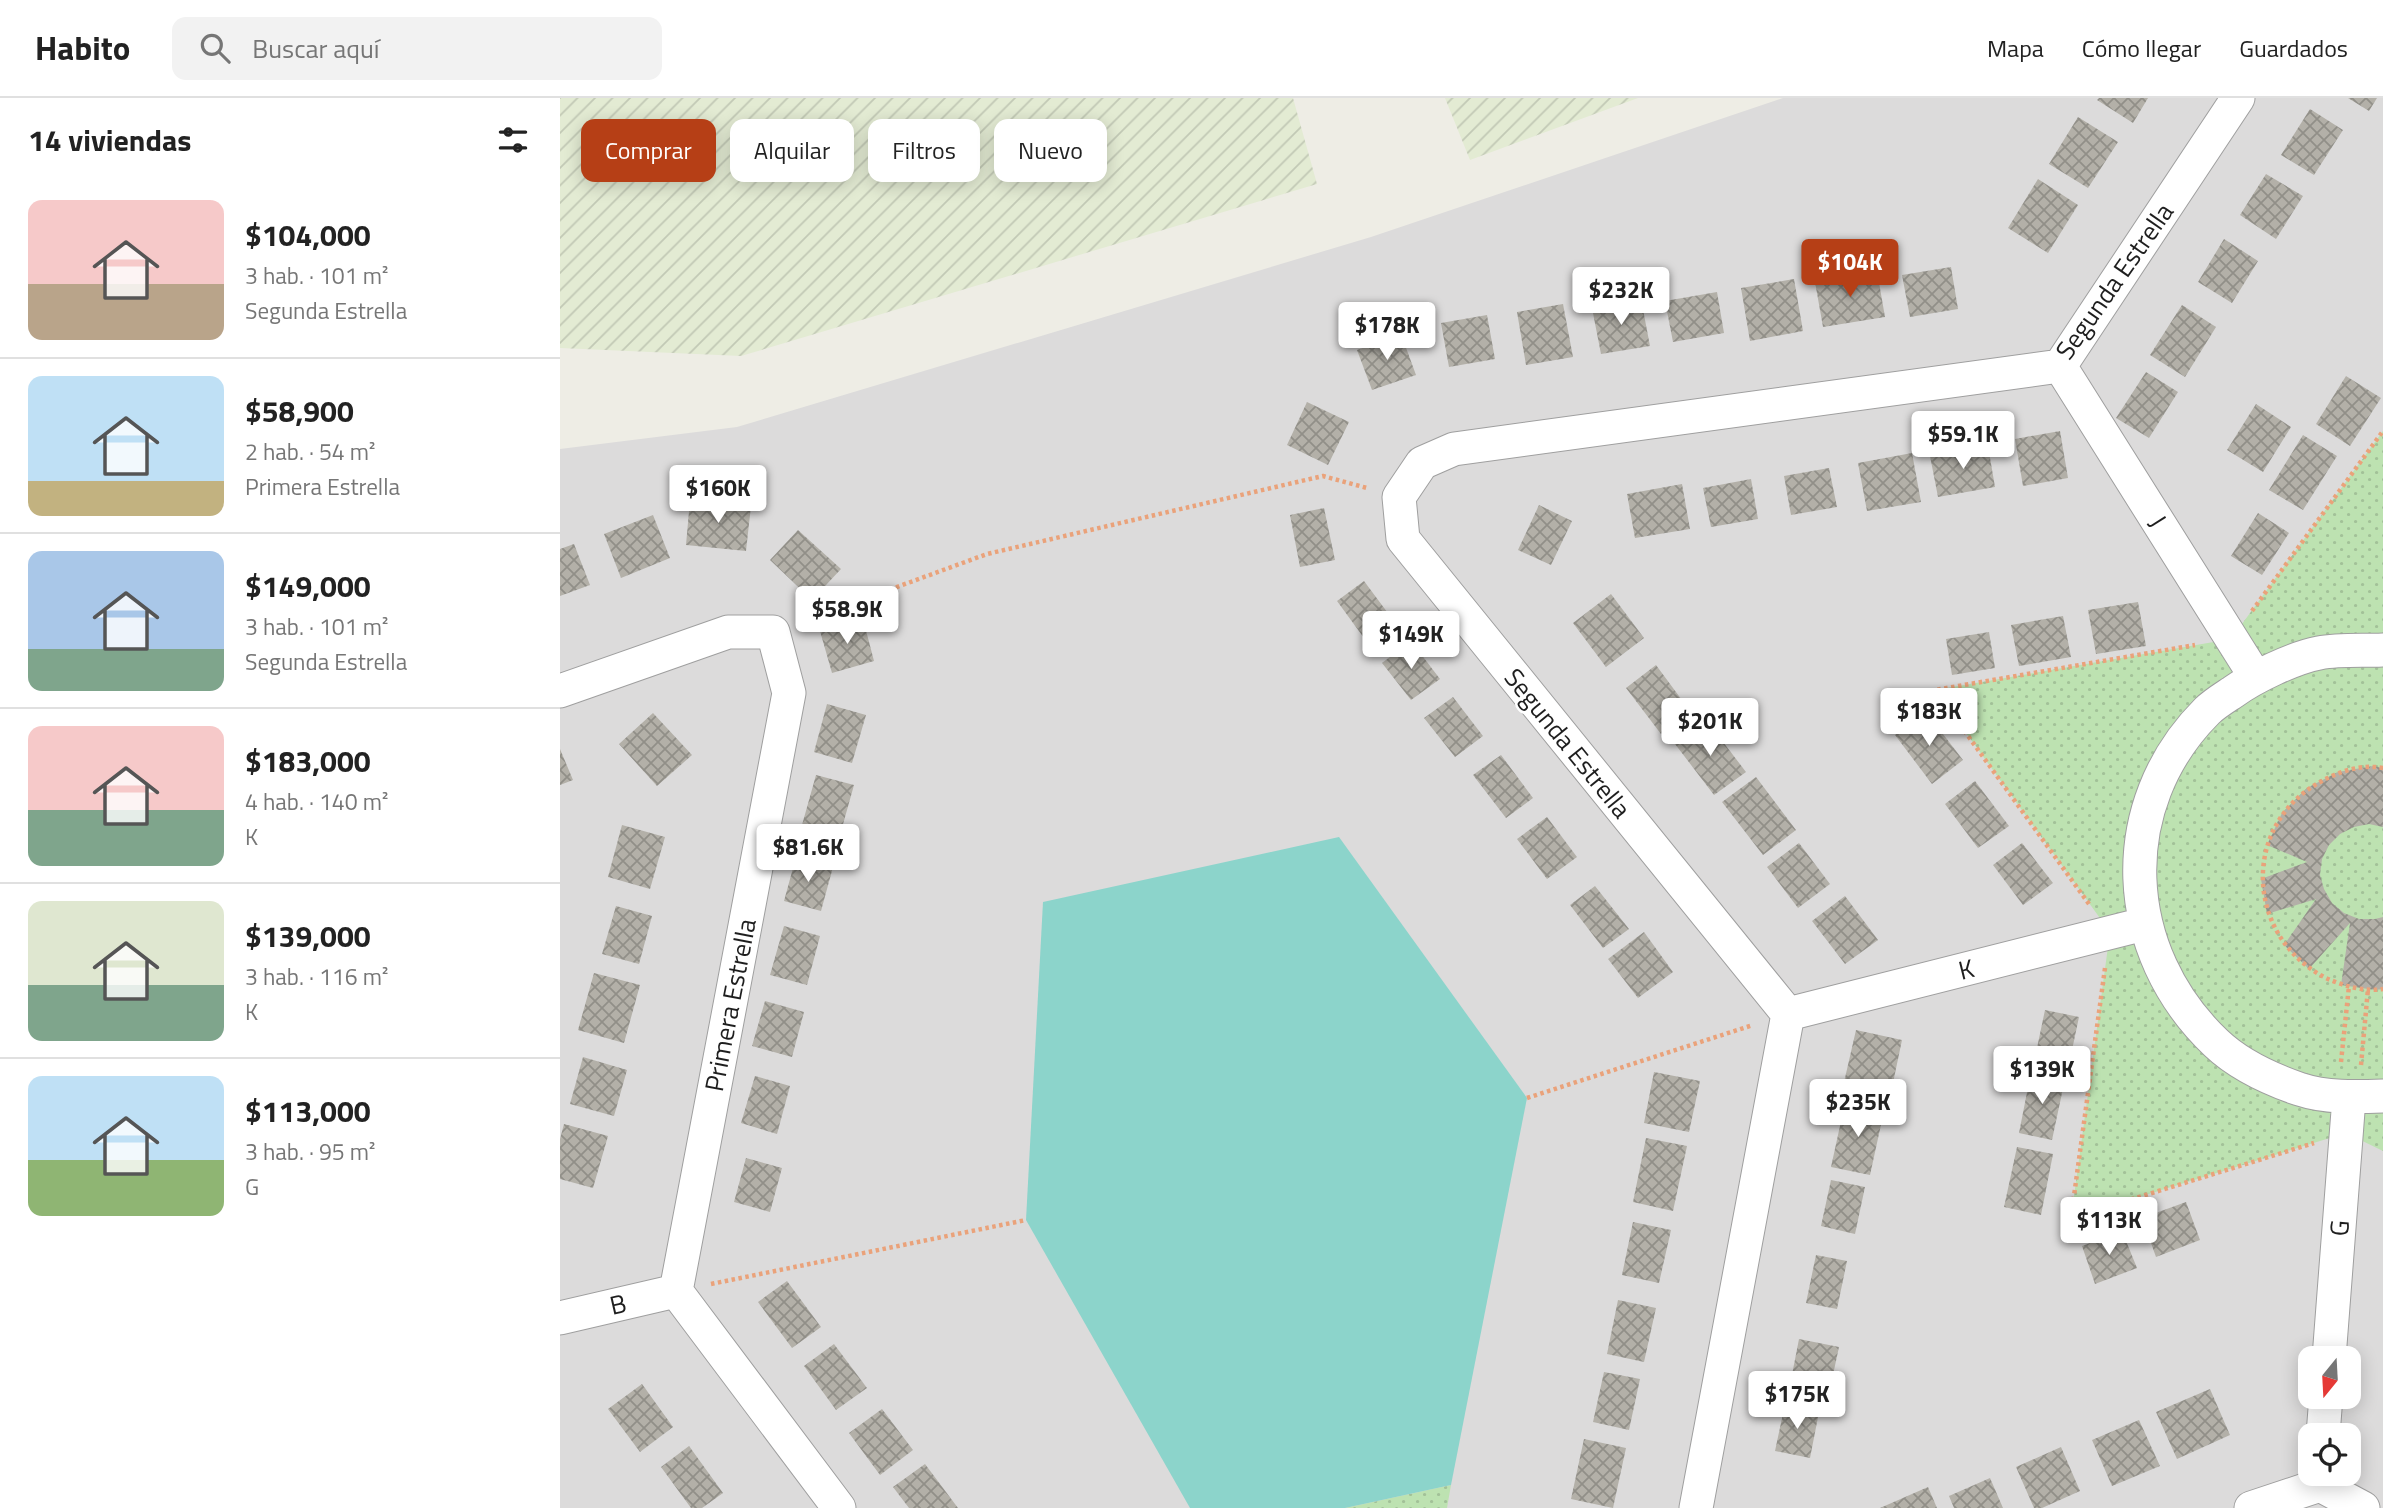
<!DOCTYPE html>
<html lang="es">
<head>
<meta charset="utf-8">
<style>
	body { margin:0; font-family:"Titillium Web",sans-serif; background:#f2f2f2; color:#222; height:100vh; display:flex; flex-direction:column; font-size:26px; white-space:nowrap }
	* { box-sizing:border-box; margin:0 }
	p { font-size:23px; color:#767676 }
	.icon { flex:none; width:38px; height:38px; fill:none; stroke:currentColor; stroke-width:2; stroke-linecap:round; stroke-linejoin:round }
	.map { position:relative; flex:1; overflow:hidden }
	.panel { display:flex; flex-direction:column; background:#fff; width:560px }
	.panel>* { flex:none }
	.guide { position:absolute; left:21px; top:21px; width:665px; height:63px; display:flex; gap:14px }
	.needle { width:46px; rotate:198deg }
	.tools { position:absolute; left:1738px; top:1248px; display:grid; gap:14px }
	.tools a { display:grid; place-items:center; width:63px; height:63px; border-radius:14px; background:#fff; box-shadow:0 4px 18px #0003; font-size:35px }
	.price { position:absolute; translate:-50% -60px; padding:0 16px; border-radius:7px; background:#fff; color:#222; font-size:23px; line-height:46px; filter:drop-shadow(0 2px 4px #0008) }
	.price::after { content:''; position:absolute; left:50%; top:42px; width:21px; height:16px; margin-left:-10px; background:inherit; clip-path:polygon(0 0,100% 0,50% 100%) }
	.price.current { background:#b63f16; color:#fff }
	ul { padding:0; list-style:none }
	li { display:flex; align-items:center; gap:21px; height:175px; padding:0 28px }
	li+li { border-top:2px solid #e0e0e0 }
	li span { display:grid; place-items:center; flex:none; width:196px; height:140px; border-radius:14px; color:#555 }
	li>.icon { margin-inline-start:auto }
	span .icon { width:84px; height:84px; fill:#fffc; stroke-width:1 }
	li b { font-size:30px }
	h2 { display:flex; justify-content:space-between; align-items:center; height:84px; padding:0 28px; font-size:30px }
	.chip { padding:0 24px; border-radius:14px; background:#fff; box-shadow:0 4px 18px #0003; font-size:24px; line-height:63px }
	.chip.current { background:#b63f16; color:#fff }
	header { display:flex; align-items:center; gap:42px; box-sizing:border-box; height:98px; padding:0 35px; background:#fff; border-bottom:2px solid #e0e0e0 }
	header strong { font-size:33px }
	nav { display:flex; gap:38px; margin-inline-start:auto; font-size:24px }
	.search { width:490px; height:63px; background:#f2f2f2; display:flex; align-items:center; gap:18px; box-sizing:border-box; padding:0 24px; border-radius:14px; color:#767676; font-size:26px }
	main { display:flex; flex:1; min-height:0 }
	.map>svg:first-child { display:block }
	.residential { fill:#dcdbdb; fill-rule:evenodd }
	.farmland { fill:url(#farmland-furrows) }
	.grass { fill:url(#grass-dots) }
	.pitch { fill:#8cd4cb }
	.building { fill:url(#building-cross-hatch) }
	.lines { fill:none; stroke-linecap:round; stroke-linejoin:round }
	.street-casing { stroke:#9f9f9f; stroke-width:35 }
	.path { stroke:#eaa27a; stroke-width:4.5; stroke-dasharray:3.5 3.5; stroke-linecap:butt }
	.street { stroke:#fff; stroke-width:33 }
	.labels { text-anchor:middle; dominant-baseline:central; stroke-width:5; stroke-linejoin:round; paint-order:stroke }
	.street-label { font-size:26px; fill:#1e1e1e; stroke:#fff }
</style>
</head>
<body>
<header>
<strong>Habito</strong>
<div class="search"><svg class="icon" aria-label="search" viewBox="0 0 24 24"><circle cx="10" cy="10" r="6"/><path d="M15 15l6 6"/></svg>Buscar aquí</div>
<nav><a>Mapa</a><a>Cómo llegar</a><a>Guardados</a></nav>
</header>
<main>
<section class="panel">
<h2>14 viviendas<svg class="icon" aria-label="filters" viewBox="0 0 24 24"><path d="M4 7h16M4 17h16"/><circle cx="9" cy="7" r="2"/><circle cx="15" cy="17" r="2"/></svg></h2>
<ul>
<li><span style="background:linear-gradient(#f6c9c9 60%,#b9a48a 0)"><svg class="icon" aria-label="home" viewBox="0 0 24 24"><path d="M3 11l9-7 9 7M6 9v11h12V9"/></svg></span><div><b>$104,000</b><p>3 hab. · 101 m²</p><p>Segunda Estrella</p></div></li>
<li><span style="background:linear-gradient(#bfe0f5 75%,#c2b280 0)"><svg class="icon" aria-label="home" viewBox="0 0 24 24"><path d="M3 11l9-7 9 7M6 9v11h12V9"/></svg></span><div><b>$58,900</b><p>2 hab. · 54 m²</p><p>Primera Estrella</p></div></li>
<li><span style="background:linear-gradient(#a9c7e8 70%,#7fa58c 0)"><svg class="icon" aria-label="home" viewBox="0 0 24 24"><path d="M3 11l9-7 9 7M6 9v11h12V9"/></svg></span><div><b>$149,000</b><p>3 hab. · 101 m²</p><p>Segunda Estrella</p></div></li>
<li><span style="background:linear-gradient(#f6c9c9 60%,#7fa58c 0)"><svg class="icon" aria-label="home" viewBox="0 0 24 24"><path d="M3 11l9-7 9 7M6 9v11h12V9"/></svg></span><div><b>$183,000</b><p>4 hab. · 140 m²</p><p>K</p></div></li>
<li><span style="background:linear-gradient(#dfe7d0 60%,#7fa58c 0)"><svg class="icon" aria-label="home" viewBox="0 0 24 24"><path d="M3 11l9-7 9 7M6 9v11h12V9"/></svg></span><div><b>$139,000</b><p>3 hab. · 116 m²</p><p>K</p></div></li>
<li><span style="background:linear-gradient(#bfe0f5 60%,#8fb573 0)"><svg class="icon" aria-label="home" viewBox="0 0 24 24"><path d="M3 11l9-7 9 7M6 9v11h12V9"/></svg></span><div><b>$113,000</b><p>3 hab. · 95 m²</p><p>G</p></div></li>
</ul>
</section>
<div class="map">
<svg width="1823" height="1410" viewBox="0 0 1823 1410">
	<defs>
		<pattern id="farmland-furrows" width="10" height="10" patternUnits="userSpaceOnUse" patternTransform="scale(1.75)"><rect width="10" height="10" fill="#e3ebd3"/><path d="M-1 1l2-2M0 10L10 0M9 11l2-2" fill="none" stroke="#c2c9b5"/></pattern>
		<pattern id="grass-dots" width="8" height="8" patternUnits="userSpaceOnUse" patternTransform="scale(1.75)"><rect width="8" height="8" fill="#bde2b1"/><path d="M2 2h.1M6 6h.1" fill="none" stroke="#a2c198" stroke-width="1.8" stroke-linecap="round"/></pattern>
		<pattern id="building-cross-hatch" width="8" height="8" patternUnits="userSpaceOnUse" patternTransform="scale(1.75)"><rect width="8" height="8" fill="#b3b0a8"/><path d="M0 0l8 8M0 8l8-8" fill="none" stroke="#918f88"/></pattern>
	</defs>
	<rect width="100%" height="100%" fill="#eeede5"/>
	<path class="residential" d="M1223,0H1823V1410H0V351L177,329L811,139ZM1750,1260H1788V1298H1750ZM1750,1337H1788V1376H1750Z"/>
	<path class="farmland" d="M0,0H733L757,86L181,258L0,250Z
		M885,0H1078L910,62Z"/>
	<path class="grass" d="M1823,333V1053L1786,1035L1511,1120L1550,834L1375,592L1671,541Z
		M891,1387L887,1410H785Z"/>
	<path class="pitch" d="M779,739L967,1000L891,1387L785,1410H630L466,1122L483,804Z"/>
	<path class="building" d="M1539,0H1588L1573,25L1537,2Z
		M1788,0H1817L1809,13Z
		M1750,11L1783,32L1754,77L1721,57Z
		M1518,19L1558,44L1528,90L1489,66Z
		M1706,76L1743,98L1716,141L1680,117Z
		M1478,81L1518,107L1488,155L1448,130Z
		M1664,141L1698,163L1672,205L1638,184Z
		M1391,169L1398,211L1350,219L1342,177Z
		M1317,173L1325,219L1263,229L1255,184Z
		M1234,181L1243,233L1190,243L1181,190Z
		M1157,194L1164,235L1113,244L1105,203Z
		M1081,201L1090,248L1041,256L1032,210Z
		M1003,206L1013,259L966,267L957,214Z
		M1622,207L1656,229L1625,279L1590,257Z
		M927,217L935,261L889,269L881,225Z
		M841,236L856,277L812,292L797,252Z
		M1586,274L1618,294L1589,340L1556,320Z
		M1786,278L1821,300L1790,348L1756,326Z
		M747,304L789,324L768,367L727,347Z
		M1696,306L1731,329L1703,374L1667,352Z
		M1500,333L1508,380L1463,388L1455,341Z
		M1743,337L1777,358L1743,412L1709,392Z
		M1428,348L1435,389L1378,399L1370,358Z
		M1352,355L1361,404L1307,413L1298,365Z
		M1269,370L1277,409L1231,417L1224,378Z
		M1191,381L1198,421L1151,429L1143,390Z
		M1122,386L1130,431L1075,440L1067,396Z
		M130,402L191,408L186,453L126,447Z
		M979,407L1012,423L991,467L958,452Z
		M764,410L775,462L740,469L730,417Z
		M1698,415L1729,435L1702,477L1671,458Z
		M93,417L110,460L61,480L44,436Z
		M238,432L281,471L252,502L210,462Z
		M14,446L30,487L0,498V451Z
		M804,483L839,530L812,551L777,503Z
		M1051,496L1084,540L1046,569L1013,525Z
		M1578,504L1586,548L1536,556L1528,512Z
		M1503,518L1511,559L1459,568L1451,527Z
		M303,521L314,563L272,575L260,533Z
		M1429,534L1435,570L1392,577L1386,541Z
		M851,543L880,581L851,602L822,565Z
		M1096,567L1130,613L1101,636L1066,590Z
		M893,599L923,638L895,659L864,620Z
		M267,606L306,617L292,665L254,654Z
		M1366,614L1403,662L1372,686L1335,637Z
		M93,615L132,657L97,688L59,646Z
		M1147,623L1186,674L1154,697L1115,646Z
		M0,651L13,682L0,687Z
		M941,657L973,700L946,720L913,677Z
		M1813,668L1823,670V729L1809,726L1794,729L1780,736L1769,747L1762,761L1760,777L1764,791L1772,805L1784,815L1799,821H1815L1823,819V891L1815,892L1781,887L1790,825L1749,871L1724,847L1756,801L1707,816L1701,781L1747,764L1707,747L1722,715L1747,690L1778,674Z
		M256,677L294,687L280,737L242,727Z
		M1196,679L1236,732L1203,757L1162,704Z
		M1415,683L1449,728L1418,750L1385,706Z
		M987,719L1017,759L987,781L957,741Z
		M62,727L105,739L90,791L48,779Z
		M1239,745L1270,786L1238,810L1207,769Z
		M1462,745L1493,785L1463,807L1433,767Z
		M236,759L273,769L261,813L224,803Z
		M1035,788L1069,831L1043,850L1010,807Z
		M1285,798L1318,842L1285,866L1252,823Z
		M56,808L92,818L79,866L42,856Z
		M224,828L260,838L247,887L210,877Z
		M1084,834L1113,874L1078,900L1048,861Z
		M34,875L80,887L64,945L18,932Z
		M205,903L244,914L232,959L192,948Z
		M1485,912L1519,919L1508,971L1474,964Z
		M1296,932L1342,942L1329,1004L1282,993Z
		M23,959L67,972L54,1018L10,1006Z
		M1094,974L1140,983L1129,1034L1084,1025Z
		M1471,974L1505,981L1492,1042L1459,1035Z
		M195,978L230,988L217,1036L181,1025Z
		M1285,1005L1324,1013L1310,1077L1271,1069Z
		M4,1026L48,1038L33,1090L0,1081V1041Z
		M1086,1040L1127,1048L1113,1113L1073,1104Z
		M1457,1049L1493,1056L1481,1117L1444,1109Z
		M186,1060L222,1070L210,1114L174,1104Z
		M1271,1082L1305,1089L1295,1136L1261,1128Z
		M1626,1104L1640,1142L1596,1159L1582,1120Z
		M1073,1124L1111,1132L1099,1185L1062,1177Z
		M1562,1133L1577,1170L1535,1186L1522,1148Z
		M1256,1157L1287,1163L1277,1211L1246,1205Z
		M227,1183L261,1229L232,1250L198,1204Z
		M1058,1202L1096,1210L1084,1264L1047,1256Z
		M1239,1241L1279,1249L1268,1300L1229,1292Z
		M274,1246L307,1290L276,1312L244,1268Z
		M1044,1274L1080,1281L1069,1332L1033,1324Z
		M82,1286L113,1329L80,1354L48,1311Z
		M1650,1291L1670,1337L1617,1361L1596,1314Z
		M1225,1306L1259,1314L1250,1360L1215,1353Z
		M322,1311L353,1352L320,1377L289,1335Z
		M1579,1322L1600,1368L1552,1388L1532,1342Z
		M1024,1341L1066,1350L1053,1410L1011,1401Z
		M129,1348L163,1395L142,1410H131L101,1369Z
		M1501,1349L1520,1393L1482,1410H1474L1456,1369Z
		M365,1366L398,1410H349L333,1389Z
		M1430,1380L1443,1410H1394L1389,1398Z
		M1368,1389L1377,1410H1320Z"/>
	<g class="lines">
		<defs>
			<path id="street" d="M1500,268L1695,578
				M1823,552C1802,553 1780,551 1759,555C1733,560 1694,579 1673,594C1664,600 1654,606 1647,613C1552,708 1560,854 1656,945C1678,966 1710,981 1739,991C1766,1000 1795,999 1823,998
				M0,593L168,534H213L229,595L116,1193L279,1410
				M1228,916L1584,826
				M0,1220L116,1193
				M1769,1260L1789,1000
				M1763,1337L1766,1298
				M1136,1410L1228,916L843,441L839,399L862,365L894,351L1500,268L1678,0
				M1691,1410L1760,1387L1803,1410"/>
		</defs>
		<use href="#street" class="street-casing"/>
		<path class="path" d="M1692,513L1823,333
			M244,523L427,456L763,378L807,390
			M1823,670C1802,666 1780,673 1762,683C1680,726 1685,839 1766,880C1783,888 1805,894 1823,891
			M1529,806L1375,592L1635,547
			M1545,870L1511,1120L1754,1045
			M1781,964L1789,888
			M1801,967L1808,891
			M967,1000L1193,927
			M151,1186L466,1122"/>
		<use href="#street" class="street"/>
	</g>
	<g class="labels">
		<g class="street-label">
			<text transform="translate(1554 183) rotate(-55)">Segunda Estrella</text>
			<text transform="translate(1598 423) rotate(58)">J</text>
			<text transform="translate(1008 645) rotate(51)">Segunda Estrella</text>
			<text transform="translate(1406 871) rotate(-14)">K</text>
			<text transform="translate(170 907) rotate(-79)">Primera Estrella</text>
			<text transform="translate(1779 1130) rotate(-86)">G</text>
			<text transform="translate(58 1206) rotate(-13)">B</text>
		</g>
	</g>
</svg>
<div class="tools">
<a><svg class="needle" viewBox="-14 -14 28 28"><path d="M0-13l5 13h-10z" fill="#e53935"/><path d="M0 13l5-13h-10z" fill="#767676"/></svg></a>
<a><svg class="icon" aria-label="locate" viewBox="0 0 24 24"><circle cx="12" cy="12" r="6"/><path d="M12 2v4M12 18v4M2 12h4M18 12h4"/></svg></a>
</div>
<b class="price current" style="left:1290px;top:201px">$104K</b>
<b class="price" style="left:1061px;top:229px">$232K</b>
<b class="price" style="left:827px;top:264px">$178K</b>
<b class="price" style="left:1403px;top:373px">$59.1K</b>
<b class="price" style="left:158px;top:427px">$160K</b>
<b class="price" style="left:287px;top:548px">$58.9K</b>
<b class="price" style="left:851px;top:573px">$149K</b>
<b class="price" style="left:1369px;top:650px">$183K</b>
<b class="price" style="left:1150px;top:660px">$201K</b>
<b class="price" style="left:248px;top:786px">$81.6K</b>
<b class="price" style="left:1482px;top:1008px">$139K</b>
<b class="price" style="left:1298px;top:1041px">$235K</b>
<b class="price" style="left:1549px;top:1159px">$113K</b>
<b class="price" style="left:1237px;top:1333px">$175K</b>
<div class="guide">
<a class="chip current">Comprar</a>
<a class="chip">Alquilar</a>
<a class="chip">Filtros</a>
<a class="chip">Nuevo</a>
</div>
</div>
</main>
</body>
</html>
